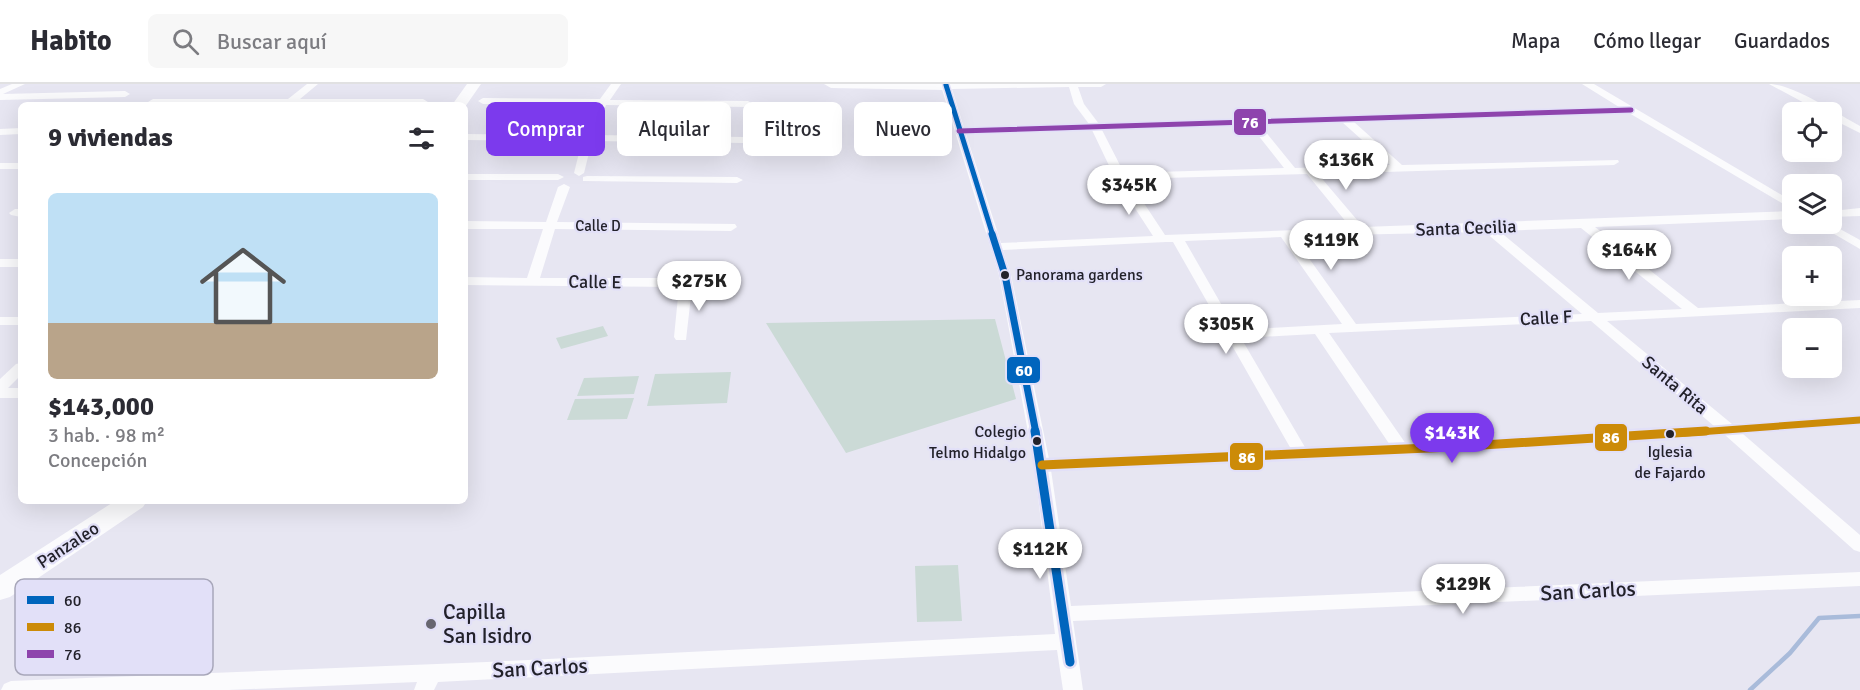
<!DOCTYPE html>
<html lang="es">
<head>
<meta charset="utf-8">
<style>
	body { margin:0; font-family:Signika,sans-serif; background:#f7f7f7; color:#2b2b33; height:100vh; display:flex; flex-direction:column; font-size:22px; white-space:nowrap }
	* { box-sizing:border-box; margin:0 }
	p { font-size:20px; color:#7c7c81 }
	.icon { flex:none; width:33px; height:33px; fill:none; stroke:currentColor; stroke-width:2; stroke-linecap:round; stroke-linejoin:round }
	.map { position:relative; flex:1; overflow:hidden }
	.sheet { position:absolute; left:18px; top:18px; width:450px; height:402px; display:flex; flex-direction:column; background:#fff; border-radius:9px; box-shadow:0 6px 24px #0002 }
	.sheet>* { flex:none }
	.hud { position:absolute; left:486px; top:18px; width:570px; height:54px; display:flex; gap:12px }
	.fabs { position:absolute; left:1782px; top:18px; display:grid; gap:12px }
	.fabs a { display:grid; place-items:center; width:60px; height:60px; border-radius:9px; background:#fff; box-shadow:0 6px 24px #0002; font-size:30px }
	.price { position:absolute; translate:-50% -51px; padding:0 14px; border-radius:21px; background:#fff; color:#222; font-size:20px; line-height:39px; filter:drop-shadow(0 2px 3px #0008) }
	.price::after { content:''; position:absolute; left:50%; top:36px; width:18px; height:14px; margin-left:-9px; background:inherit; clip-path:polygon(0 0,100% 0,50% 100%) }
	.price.active { background:#7c3aed; color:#fff }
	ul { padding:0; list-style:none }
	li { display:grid; align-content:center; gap:12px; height:318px; padding:0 30px }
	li+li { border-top:2px solid #e1e1e2 }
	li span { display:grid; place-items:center; height:186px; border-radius:9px; color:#555 }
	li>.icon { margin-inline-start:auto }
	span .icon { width:108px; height:108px; fill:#fffc; stroke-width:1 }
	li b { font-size:26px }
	h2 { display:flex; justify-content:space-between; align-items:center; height:72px; padding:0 30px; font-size:26px }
	.chip { padding:0 21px; border-radius:9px; background:#fff; box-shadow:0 6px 24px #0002; font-size:21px; line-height:54px }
	.chip.active { background:#7c3aed; color:#fff }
	header { display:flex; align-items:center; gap:36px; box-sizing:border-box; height:84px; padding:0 30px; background:#fff; border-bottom:2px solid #e1e1e2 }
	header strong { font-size:28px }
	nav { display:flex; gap:33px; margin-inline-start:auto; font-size:21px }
	.search { width:420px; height:54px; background:#f7f7f7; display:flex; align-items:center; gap:15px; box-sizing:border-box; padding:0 21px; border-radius:9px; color:#7c7c81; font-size:22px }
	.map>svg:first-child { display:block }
	.green { fill:#cbdad6 }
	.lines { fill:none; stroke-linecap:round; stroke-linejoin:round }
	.stream { stroke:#a9bbda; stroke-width:4.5 }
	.street { fill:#fbfbfd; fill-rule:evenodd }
	.secondary { fill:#fbfbfd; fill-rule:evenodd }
	.bus-1-far2-casing { stroke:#e2e0f8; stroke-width:8 }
	.bus-1-far1-casing { stroke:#e2e0f8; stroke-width:11 }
	.bus-1-casing { stroke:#e2e0f8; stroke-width:14 }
	.bus-2-far1-casing { stroke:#e2e0f8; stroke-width:11 }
	.bus-2-casing { stroke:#e2e0f8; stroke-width:14 }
	.bus-3-casing { stroke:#e2e0f8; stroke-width:8 }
	.bus-1-far2 { stroke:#0065bd; stroke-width:5 }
	.bus-1-far1 { stroke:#0065bd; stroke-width:7 }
	.bus-1 { stroke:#0065bd; stroke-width:9 }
	.bus-2-far1 { stroke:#cc8b08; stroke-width:7 }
	.bus-2 { stroke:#cc8b08; stroke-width:9 }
	.bus-3 { stroke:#8e44ad; stroke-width:5 }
	.bus-dot { fill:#22212a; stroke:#e2e0f8; stroke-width:2 }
	.poi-dot { fill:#676670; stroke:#e2e0f8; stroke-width:2 }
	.labels { text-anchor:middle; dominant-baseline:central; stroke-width:4.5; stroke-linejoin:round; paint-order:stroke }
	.far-street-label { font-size:15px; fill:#22212a; stroke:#e2e0f8 }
	.bus-label { font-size:16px; fill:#22212a; stroke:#e2e0f8; text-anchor:start }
	.street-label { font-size:18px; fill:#22212a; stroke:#e2e0f8 }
	.near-street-label { font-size:21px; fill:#22212a; stroke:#e2e0f8 }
	.near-poi-label { font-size:21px; fill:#22212a; stroke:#e2e0f8; text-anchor:start }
	.key { fill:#e2e0f8; stroke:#a8a7ba; stroke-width:1.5 }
	.key-label { font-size:16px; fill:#22212a }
	.line-badge { stroke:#e2e0f8; stroke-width:2 }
	.badge-label { font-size:16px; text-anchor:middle; font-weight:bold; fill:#fff }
</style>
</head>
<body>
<header>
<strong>Habito</strong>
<div class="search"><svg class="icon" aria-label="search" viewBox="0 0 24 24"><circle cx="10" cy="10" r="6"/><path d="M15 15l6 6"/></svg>Buscar aquí</div>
<nav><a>Mapa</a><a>Cómo llegar</a><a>Guardados</a></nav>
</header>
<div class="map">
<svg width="1860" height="606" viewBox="0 0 1860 606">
	<rect width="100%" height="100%" fill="#e7e6f2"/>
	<path class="green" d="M995,235L1016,315L846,369L766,239Z
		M603,242L608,252L561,265L556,254Z
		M731,288L727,319L647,322L655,290Z
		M639,292L634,310L577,312L584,294Z
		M634,314L627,335L567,336L575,315Z
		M958,481L962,537L917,538L915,482Z"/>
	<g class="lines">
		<path class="stream" d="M1750,606L1790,569L1819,534L1860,532"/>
		<path class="street" d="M12,0H25L3,10L125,7L130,10L125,13L0,16V5Z
			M307,0H318L300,15H423L428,18L423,21H153L148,18L153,15H288Z
			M611,0H621L610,16L748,17L753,20L748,23L606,21L594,51L744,53L749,56L744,59L592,57L584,89L579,92L574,89L582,57L465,56V50L584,51L597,21L483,20L478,17L483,14L600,15Z
			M943,0H1106L1101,3H1078L1084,20L1099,40L1619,23L1582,0H1594L1792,117V125L1629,29L1354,38L1402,81L1618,76L1619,78L1614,81L1318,90L1363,143L1792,127V135L1595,143L1698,224L1860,216V224L1607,237L1732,340L1860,331V341L1743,350L1860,451V468L1854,466L1725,351L1402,371L1051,386L1071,522L1860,488V502L1073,537L1083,606H1063L1057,566L438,598L434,606H414L417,598L228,606H1L4,600L11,597L487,578L1055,550L1034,381L999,191L941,2ZM1069,3L1074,20L1089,40L964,44L952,5ZM1342,38L1390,81L1295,84L1260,41ZM1250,41L1284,84L1124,89L1102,46ZM1092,46L1114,92L1153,152L1001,159L966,50ZM1307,90L1351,144L1165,151L1128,95ZM1581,144L1682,225L1598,229L1499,147ZM1485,148L1582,230L1356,240L1293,152ZM1281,153L1342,240L1236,246L1185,157ZM1166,158H1173L1291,365L1049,375L1011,191L1003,166ZM1591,237L1714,342L1406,360L1329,249ZM1315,250L1390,361L1306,365L1241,254Z
			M1769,0C1793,0 1837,30 1860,42V49L1832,35V28H1821Z
			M21,44V50L0,51V45Z
			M0,79H21V85H0Z
			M465,90H558L564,93L558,96H465Z
			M587,92L737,93L743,96L737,99L583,97V93Z
			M564,100L570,103L557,138L735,140L737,143L731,147L555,145L540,194H730L731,197L725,201L692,203L686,256H676L674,253L679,203L465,201V193L527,194L543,145H465V137L546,138L558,103Z
			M1860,124V132L1832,133V127Z
			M15,125H21V133L11,131L9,129Z
			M1817,140H1831L1860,156V165Z
			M0,175H21V183H0Z
			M0,233H21V241H0Z
			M21,279V291L8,304H21V314H0V295L16,280Z"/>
		<path class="secondary" d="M467,0H481L465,23V21H452Z
			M824,0H953V2L946,6L831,4Z
			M115,417H147L143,423L10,513L0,516V491Z"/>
		<defs>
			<path id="bus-1-far2" d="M946,1L993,152"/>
			<path id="bus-1-far1" d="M992,150L1005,191L1036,349"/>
			<path id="bus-1" d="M1035,347L1070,578"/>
			<path id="bus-2-far1" d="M1685,349L1860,336"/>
			<path id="bus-2" d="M1042,381L1451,363L1706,347"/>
			<path id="bus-3" d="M959,47L1631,26"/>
		</defs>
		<use href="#bus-1-far2" class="bus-1-far2-casing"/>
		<use href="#bus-1-far1" class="bus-1-far1-casing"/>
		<use href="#bus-1" class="bus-1-casing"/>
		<use href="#bus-2-far1" class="bus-2-far1-casing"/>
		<use href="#bus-2" class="bus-2-casing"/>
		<use href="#bus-3" class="bus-3-casing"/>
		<use href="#bus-1-far2" class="bus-1-far2"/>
		<use href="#bus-1-far1" class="bus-1-far1"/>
		<use href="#bus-1" class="bus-1"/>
		<use href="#bus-2-far1" class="bus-2-far1"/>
		<use href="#bus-2" class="bus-2"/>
		<use href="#bus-3" class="bus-3"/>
	</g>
	<g class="bus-dot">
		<circle cx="1005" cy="191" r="5"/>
		<circle cx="1670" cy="350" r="5"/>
		<circle cx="1037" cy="357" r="5"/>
	</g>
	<circle class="poi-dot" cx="431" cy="540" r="6"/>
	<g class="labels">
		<g class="far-street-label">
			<text x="598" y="142">Calle D</text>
		</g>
		<g class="bus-label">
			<text x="1016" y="191">Panorama gardens</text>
			<text x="1026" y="348" text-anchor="end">Colegio<tspan x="1026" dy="21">Telmo Hidalgo</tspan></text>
			<text x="1670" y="368" text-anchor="middle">Iglesia<tspan x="1670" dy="21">de Fajardo</tspan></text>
		</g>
		<g class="street-label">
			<text transform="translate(1466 144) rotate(-2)">Santa Cecilia</text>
			<text transform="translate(595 198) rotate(1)">Calle E</text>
			<text transform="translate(1546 234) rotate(-3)">Calle F</text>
			<text transform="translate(1675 301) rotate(40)">Santa Rita</text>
			<text transform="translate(68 461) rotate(-33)">Panzaleo</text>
		</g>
		<g class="near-street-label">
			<text transform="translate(1588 507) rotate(-3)">San Carlos</text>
			<text transform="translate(540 584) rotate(-3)">San Carlos</text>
		</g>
		<g class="near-poi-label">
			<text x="443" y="528">Capilla<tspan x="443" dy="24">San Isidro</tspan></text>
		</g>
	</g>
	<rect x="15" y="495" width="198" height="96" rx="9" class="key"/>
	<rect x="27" y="512" width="27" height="8" fill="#0065bd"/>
	<rect x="27" y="539" width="27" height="8" fill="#cc8b08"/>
	<rect x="27" y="566" width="27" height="8" fill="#8e44ad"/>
	<g class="key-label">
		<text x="64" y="522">60</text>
		<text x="64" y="549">86</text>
		<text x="64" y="576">76</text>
	</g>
	<g class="line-badge">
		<rect x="1233" y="24" width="34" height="28" rx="6" fill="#8e44ad"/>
		<rect x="1006" y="272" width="35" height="28" rx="6" fill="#0065bd"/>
		<rect x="1594" y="339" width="34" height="29" rx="6" fill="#cc8b08"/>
		<rect x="1229" y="358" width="35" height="29" rx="6" fill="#cc8b08"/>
	</g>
	<g class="badge-label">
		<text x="1250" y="44">76</text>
		<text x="1024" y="292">60</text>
		<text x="1611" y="359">86</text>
		<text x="1247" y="379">86</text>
	</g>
</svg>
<div class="fabs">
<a><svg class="icon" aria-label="locate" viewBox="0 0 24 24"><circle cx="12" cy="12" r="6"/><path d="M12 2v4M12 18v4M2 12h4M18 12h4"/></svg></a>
<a><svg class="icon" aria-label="layers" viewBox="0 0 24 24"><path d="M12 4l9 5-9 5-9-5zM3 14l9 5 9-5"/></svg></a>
<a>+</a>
<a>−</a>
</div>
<b class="price" style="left:1346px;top:107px">$136K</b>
<b class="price" style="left:1129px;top:132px">$345K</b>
<b class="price" style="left:1331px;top:187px">$119K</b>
<b class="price" style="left:1629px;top:197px">$164K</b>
<b class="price" style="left:699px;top:228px">$275K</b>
<b class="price" style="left:1226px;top:271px">$305K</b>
<b class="price active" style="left:1452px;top:380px">$143K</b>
<b class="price" style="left:1040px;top:496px">$112K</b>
<b class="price" style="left:1463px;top:531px">$129K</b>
<div class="hud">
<a class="chip active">Comprar</a>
<a class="chip">Alquilar</a>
<a class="chip">Filtros</a>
<a class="chip">Nuevo</a>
</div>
<section class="sheet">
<h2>9 viviendas<svg class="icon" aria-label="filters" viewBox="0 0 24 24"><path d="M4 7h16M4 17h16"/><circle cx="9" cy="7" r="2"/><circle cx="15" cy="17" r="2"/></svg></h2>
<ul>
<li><span style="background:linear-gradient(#bfe0f5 70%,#b9a48a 0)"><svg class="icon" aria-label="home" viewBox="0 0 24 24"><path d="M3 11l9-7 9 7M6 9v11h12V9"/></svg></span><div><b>$143,000</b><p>3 hab. · 98 m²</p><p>Concepción</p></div></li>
</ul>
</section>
</div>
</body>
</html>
